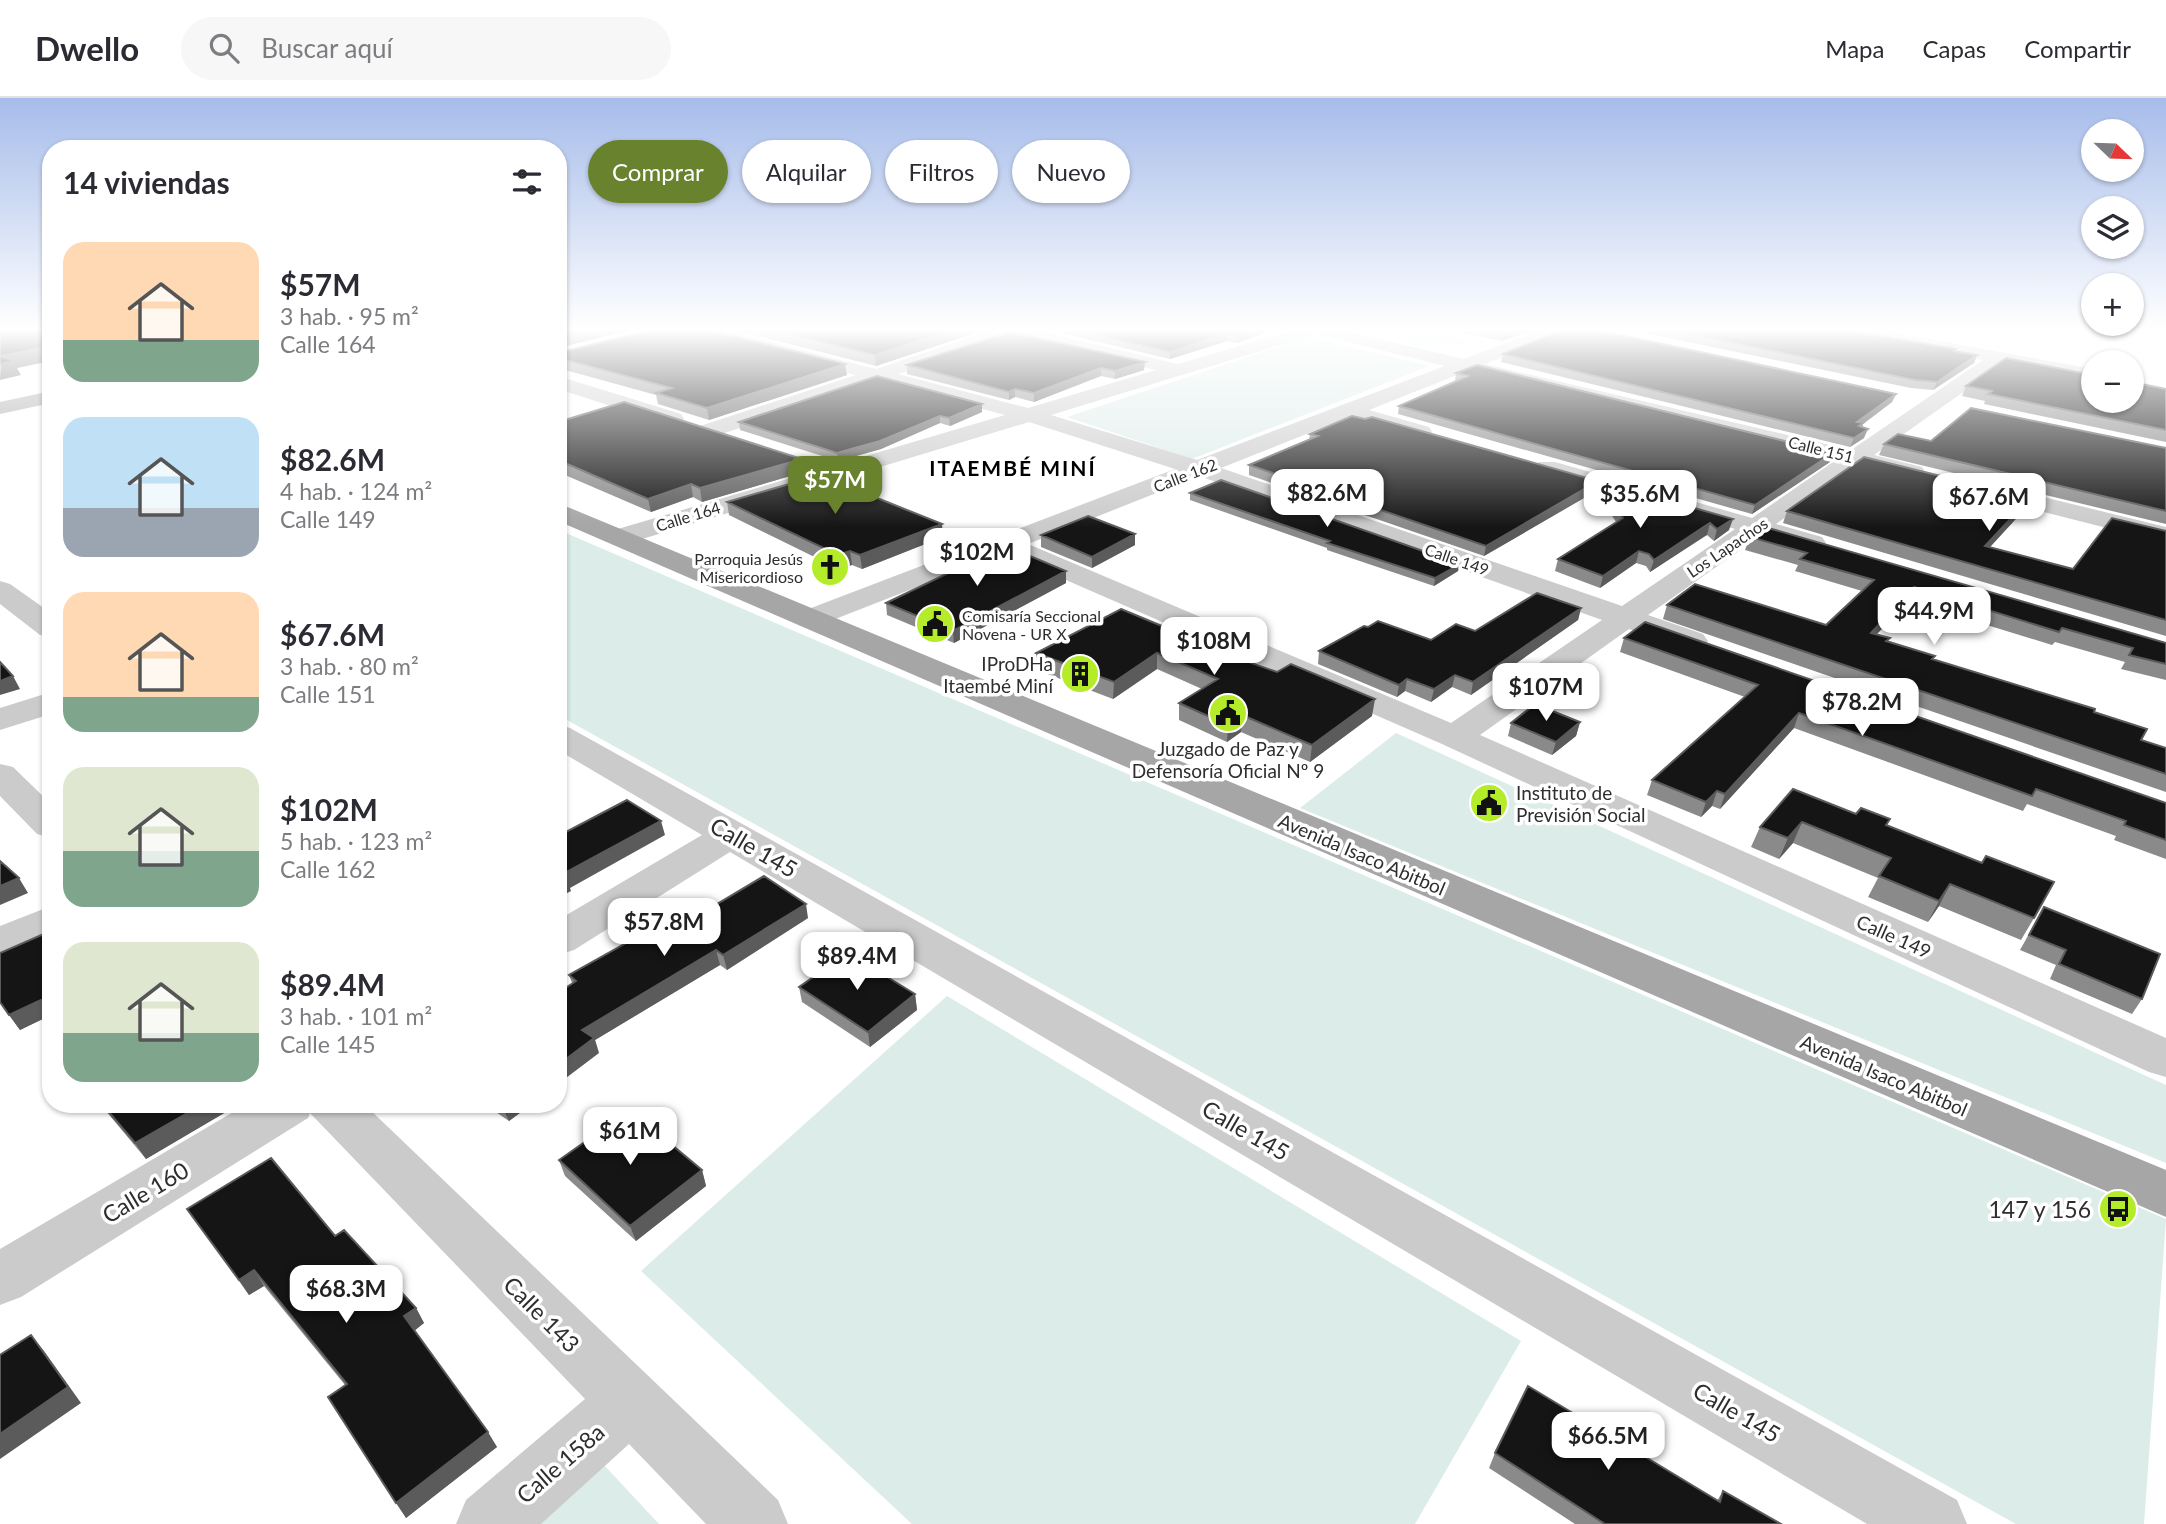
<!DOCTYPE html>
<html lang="es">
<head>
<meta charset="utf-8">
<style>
	body { margin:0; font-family:Lato,sans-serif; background:#f7f7f7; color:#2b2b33; height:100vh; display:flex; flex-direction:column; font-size:26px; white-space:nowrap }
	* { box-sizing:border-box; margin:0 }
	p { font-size:23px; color:#7c7c81 }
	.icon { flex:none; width:38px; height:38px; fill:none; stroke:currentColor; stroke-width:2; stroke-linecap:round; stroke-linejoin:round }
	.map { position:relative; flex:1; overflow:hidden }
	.sheet { position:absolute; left:42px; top:42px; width:525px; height:973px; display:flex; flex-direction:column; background:#fff; border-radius:28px; box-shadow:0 2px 5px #0004 }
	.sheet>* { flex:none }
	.guide { position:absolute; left:588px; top:42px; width:665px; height:63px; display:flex; gap:14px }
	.needle { width:46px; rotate:113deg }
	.buttons { position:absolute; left:2081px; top:21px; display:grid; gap:14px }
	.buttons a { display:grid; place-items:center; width:63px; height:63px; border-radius:50%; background:#fff; box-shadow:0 2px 5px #0004; font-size:35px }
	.price { position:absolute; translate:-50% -60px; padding:0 16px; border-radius:14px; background:#fff; color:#222; font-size:23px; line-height:46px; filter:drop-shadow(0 2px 4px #0008) }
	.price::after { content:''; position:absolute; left:50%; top:42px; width:21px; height:16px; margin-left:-10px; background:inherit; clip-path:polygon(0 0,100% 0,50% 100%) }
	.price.active { background:#69822e; color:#fff }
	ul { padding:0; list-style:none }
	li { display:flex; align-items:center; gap:21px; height:175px; padding:0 21px }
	li span { display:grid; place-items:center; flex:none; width:196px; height:140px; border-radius:21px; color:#555 }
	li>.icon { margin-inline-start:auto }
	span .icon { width:84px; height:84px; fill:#fffc; stroke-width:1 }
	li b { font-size:30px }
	h2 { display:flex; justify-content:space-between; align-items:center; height:84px; padding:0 21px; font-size:30px }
	.chip { padding:0 24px; border-radius:32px; background:#fff; box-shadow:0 2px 5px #0004; font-size:24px; line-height:63px }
	.chip.active { background:#69822e; color:#fff }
	header { display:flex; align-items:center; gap:42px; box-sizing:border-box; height:98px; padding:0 35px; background:#fff; border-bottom:2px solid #e1e1e2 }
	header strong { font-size:33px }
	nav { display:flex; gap:38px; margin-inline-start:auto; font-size:24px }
	.search { width:490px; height:63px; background:#f7f7f7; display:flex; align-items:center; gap:18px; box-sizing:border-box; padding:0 24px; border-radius:38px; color:#7c7c81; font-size:26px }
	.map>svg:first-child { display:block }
	.green { fill:#dbece9 }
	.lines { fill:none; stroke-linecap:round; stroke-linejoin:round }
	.minor { fill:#cbcbcb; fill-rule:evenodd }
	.major { fill:#a6a6a6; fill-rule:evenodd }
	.wall { fill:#8a8a8a }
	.shaded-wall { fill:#5b5b5b }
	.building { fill:#151515; stroke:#5b5b5b; stroke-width:2 }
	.labels { text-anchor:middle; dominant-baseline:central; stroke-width:7; stroke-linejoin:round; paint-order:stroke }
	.far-street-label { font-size:16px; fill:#2e2e2e; stroke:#fff }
	.far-poi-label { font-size:16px; fill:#2e2e2e; stroke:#fff; text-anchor:end }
	.poi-label { font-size:19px; fill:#2e2e2e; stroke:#fff; text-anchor:end }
	.street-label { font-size:19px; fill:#2e2e2e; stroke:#fff }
	.far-district-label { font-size:21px; font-weight:bold; letter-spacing:2px; fill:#000; stroke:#fff }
	.near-street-label { font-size:23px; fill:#2e2e2e; stroke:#fff }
	.near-poi-label { font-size:23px; fill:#2e2e2e; stroke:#fff; text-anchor:end }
</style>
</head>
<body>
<header>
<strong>Dwello</strong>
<div class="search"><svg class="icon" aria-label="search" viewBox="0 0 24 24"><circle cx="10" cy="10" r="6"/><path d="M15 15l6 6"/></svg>Buscar aquí</div>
<nav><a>Mapa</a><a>Capas</a><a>Compartir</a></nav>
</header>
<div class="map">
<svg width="2166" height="1426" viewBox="0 0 2166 1426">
	<rect width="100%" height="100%" fill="#fff"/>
	<path class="green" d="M1396,230H1450L1467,246L1412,247Z
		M1308,239L1429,268L1192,361L1067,319Z
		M561,433L2166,1121L2144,1426H2016L558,617V434Z
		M1396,635L2166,987V1065L1300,710Z
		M947,898L1521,1243L1415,1426H912L641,1173Z
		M603,1366L659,1426H538Z"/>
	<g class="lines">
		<path class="minor" d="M689,230H717L876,271L989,233L987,230H1027L1178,266L1300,230H1333L1464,261L1545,230H1569L1566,234L1485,266L1851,352L1983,262L1843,235L1837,234L1834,230H1870L2093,271V283L2003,266L1874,357L1922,369L1925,374L1922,379L1913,381L1859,368L1776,426L1822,439L1826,445L1822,451L1812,453L1760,438L1648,517L1703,536L1708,543L1703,550C1680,555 1651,539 1629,531L1480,637L2166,940V979L2149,974L1442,646L1004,455L820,527L809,530L798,527L794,521L798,515L1175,371L1029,324L629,445L620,447L611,445L607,439L611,433L1005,317L878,283L716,338H700L697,333L700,328L856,277L692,234ZM1316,236L1445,268L1197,362L1051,317ZM1010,239L1156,272L1028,310L898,276ZM1467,273L1836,362L1752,420L1555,364H1539L1535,369L1539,374L1735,431L1622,508L1221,370L1349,319L1421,341L1429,339L1432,334L1429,329L1369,312ZM1199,378L1602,522L1451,625L1028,446Z
			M558,278L681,316L684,321L681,326L673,328L558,291Z
			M1978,383L2166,429V445L1969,395L1966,390L1969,385Z
			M0,483L10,486L51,515V539L40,537L0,506Z
			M51,594V616L0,632V610Z
			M558,626L570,630L1957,1402L1967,1426H1867L730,754L574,852L558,857V822L702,737L558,652Z
			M0,666L13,669L51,706V740L37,736L0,698Z
			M51,808V839L0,860V828Z
			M247,1006H364L778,1402L788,1426H706L629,1346L541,1426H456L466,1402L585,1301L310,1015L308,1020L21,1199L0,1207V1151Z"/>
		<path class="major" d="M51,293V305L0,316V304Z
			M558,405L2166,1072V1119L558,423Z"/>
	</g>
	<path class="wall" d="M726,230H978V234L876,268Z
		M1040,230H1278L1237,245L1227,243L1170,261Z
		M1464,230H1539L1502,243L1463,235Z
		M1621,230H1836L1977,257L1974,265L1933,292L1911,290Z
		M1010,234L1144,272L1115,281L1101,278L1034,304L1015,299L1009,302L907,276V267Z
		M558,255L847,277L709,322L658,306L656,297L558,270Z
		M1503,256L1896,296L1892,304L1863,326L1862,329L1864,340L1850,349L1501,264Z
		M1456,275L1833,355L1830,364L1752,416L1398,316L1399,308L1456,284L1455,283Z
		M1966,288L2166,291V344L1984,306L1985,303L1962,298Z
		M982,314L950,328L940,325L881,351L838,363L740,332L739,324Z
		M558,324L804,374L702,404L693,399L651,414L558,374Z
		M1310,336L1596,393L1484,458L1249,377V367L1309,342Z
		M1931,343L2166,350V426L1879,357L1884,346Z
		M1600,383L1729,432L1714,443L1707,437L1702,439L1650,474L1646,468L1636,465L1600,490L1555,473L1558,461L1616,424L1597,394Z
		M1190,395L1460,466L1458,473L1434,488L1327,452V450L1190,402Z
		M727,404L943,439L862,471L852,467L839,471L729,417Z
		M2024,412L1990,449L2073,471L2166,433V538L1783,425L1787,413Z
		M1135,436V447L1092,470L1041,449V437Z
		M1750,439L2166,545V582L2121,571L2125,564L2055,544L2052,547L1909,503L1877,536L1890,540L1888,544L1934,561L2094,614L2141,642L2166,650V694L1663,521L1667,507L1826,527L1862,493L1795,473L1798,467L1745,452Z
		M1066,473V485L954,545L887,517L886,505Z
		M1581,510L1578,522L1471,597L1452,589L1431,604L1405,593L1397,599L1318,566L1319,553L1368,529L1431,542Z
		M1121,511L1372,618L1310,664L1241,634L1227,644L1179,622V605L1202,591L1157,571L1113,601L1037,572L1036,555Z
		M1624,540L2166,705V761L2114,742L2116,738L2027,706L2023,713L1794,630L1720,711L1712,708L1701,719L1647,697L1652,682L1745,599L1620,554Z
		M1580,624L1576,638L1552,657L1508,638L1511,625Z
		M1793,691L1887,728L2034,820L2021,842L1939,808L1928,824L1868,799L1878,780L1793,745L1779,761L1751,749L1760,729Z
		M2044,809L2142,901L2132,916L2050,881L2056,867L2020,852Z
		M808,820L727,872L720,867L595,942L599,955L569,877L665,837Z
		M51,841V917L20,932L0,904Z
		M799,889L915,896L917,912L870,949L802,904Z
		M100,1006H228L231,1011L146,1061Z
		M484,1006H532L509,1023Z
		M559,1062L702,1072L706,1088L636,1143L565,1078Z
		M187,1111L335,1138L416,1210L424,1225L414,1232L497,1349L406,1420L345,1287L264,1188L249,1197Z
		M1495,1355L1717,1403L1723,1393L1781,1426H1575L1489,1370Z"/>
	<path class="shaded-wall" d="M595,230H638L558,250V239Z
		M960,230H978V234L876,268L875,257Z
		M1260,230H1278L1237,245L1238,238Z
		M1520,230H1539L1502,243L1504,235Z
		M1227,236V243L1170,261V254Z
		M51,248V263L17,270L21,277L0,282L1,258Z
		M1977,257L1974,265L1933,292L1937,284Z
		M1145,264L1144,272L1115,281V273Z
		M845,266L847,277L709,322L707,310Z
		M1101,270V278L1034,304V295Z
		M1015,291V299L1009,302V294Z
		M1896,296L1892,304L1863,326L1860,334L1857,324Z
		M982,306V314L950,328L949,320Z
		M940,318V325L881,351L838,363L837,355Z
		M1868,331L1864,340L1850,349L1854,340Z
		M1833,355L1830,364L1752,416L1755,407Z
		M802,361L804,374L702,404L700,390Z
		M1598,383L1596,393L1484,458L1486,448Z
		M691,386L693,399L651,414L648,401Z
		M2030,400L2024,412L1979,461L1985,448Z
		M1733,421L1729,432L1714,443L1717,431Z
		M1710,425L1707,437L1650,474L1654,462Z
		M942,426L943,439L862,471L860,457Z
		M1135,436V447L1092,470V459Z
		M850,453L852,467L839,471L838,457Z
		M1639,453L1636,465L1600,490L1603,478Z
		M1460,466L1458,473L1434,488L1435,480Z
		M1066,473V485L954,545L953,533Z
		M1914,489L1909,503L1865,548L1871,535Z
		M1581,510L1578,522L1471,597L1473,584Z
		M1157,555V571L1113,601L1114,584Z
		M1455,577L1452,589L1431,604L1434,591Z
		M13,578L20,591L0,597V583Z
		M1407,581L1405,593L1397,599L1399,587Z
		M1375,601L1372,618L1310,664L1312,647Z
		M1799,615L1794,630L1720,711L1725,696Z
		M1242,617L1241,634L1227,644L1228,627Z
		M1580,624L1576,638L1552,657L1556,644Z
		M1717,693L1712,708L1701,719L1706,704Z
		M661,723L665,737L570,790L571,793L558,800V783L563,776Z
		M1802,724L1793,745L1779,761L1788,740Z
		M19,780L28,795L0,807V788Z
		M1950,786L1939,808L1928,824L1939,803Z
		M806,806L808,820L727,872L723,857Z
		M716,852L720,867L595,942L599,955L558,986V967L582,932Z
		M915,896L917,912L870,949L868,934Z
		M41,902L51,917L20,932L9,917Z
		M203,1006H228L231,1011L146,1061L135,1045Z
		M505,1006H532L509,1023L502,1008Z
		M702,1072L706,1088L636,1143L630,1128Z
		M254,1172L264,1188L249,1197L239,1182Z
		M416,1210L424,1225L413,1234L404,1218Z
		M31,1237L44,1253L81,1305L0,1361V1336Z
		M488,1334L497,1349L406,1420L396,1405Z"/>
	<path class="building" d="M0,230H51V248L1,258L14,263L0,266Z
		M558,230H595L558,239Z
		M659,230H702L845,266L707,310L656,295L672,290L558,260V255Z
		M764,230H960L875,257Z
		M1066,230H1260L1238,238L1227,236L1170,254Z
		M1477,230H1520L1504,235Z
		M1567,230H1588L1896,296L1857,324L1863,325L1859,328L1868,331L1854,340L1503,256Z
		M1660,230H1836L1956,251L1954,253L1977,257L1937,284L1915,282Z
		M1010,234L1145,264L1115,273L1101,270L1034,295L1015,291L1009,294L907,267Z
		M2006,260L2093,277V303H2132V284L2166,291V332L1988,296L1992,293L1966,288Z
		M1477,267L1833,355L1755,407L1399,308L1468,278L1456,275Z
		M877,278L982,306L949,320L940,318L880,343L837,355L739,324Z
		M624,304L802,361L700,390L691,386L648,401L558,362V324Z
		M1971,310L2166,350V413L1884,346L1898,336L1931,343Z
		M1352,318L1365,321L1372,319L1598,383L1486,448L1249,367L1318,338L1310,336Z
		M1864,359L2030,400L1985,448L2073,471L2112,420L2166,433V522L1787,413Z
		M820,377L942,426L860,457L850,453L838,457L727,404Z
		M1221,382L1460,466L1435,480L1327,445L1330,443L1190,395Z
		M1600,383L1733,421L1717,431L1710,425L1705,428L1654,462L1649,456L1639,453L1603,478L1558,461L1623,420Z
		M1088,418L1135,436L1092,459L1041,437Z
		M1765,429L2166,545V566L2129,557L2133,550L2062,530L2059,534L1914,489L1871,535L1890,540L1886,543L1935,558L1932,561L2095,611L2094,614L2147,631L2141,642L2166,650V676L1667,507L1695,486L1826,527L1874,482L1800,461L1807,455L1750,439Z
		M1000,450L1004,452L1011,450L1066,473L953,533L886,505Z
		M1537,495L1581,510L1473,584L1455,577L1434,591L1407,581L1399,587L1319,553L1364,528L1368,529L1378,523L1431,542L1456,526L1475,533Z
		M1121,511L1246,563L1277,574L1291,566L1375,601L1312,647L1242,617L1228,627L1179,605L1218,581L1157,555L1114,584L1036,555Z
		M1645,524L2166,705V742L2124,727L2126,723L2036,691L2032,698L1799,615L1725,696L1717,693L1706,704L1652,682L1758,587L1624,540Z
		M0,564L13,578L0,583Z
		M1535,606L1580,624L1556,644L1511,625Z
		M1793,691L1856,716L1861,710L1890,721L1886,727L1982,765L1986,758L2054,784L2034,820L1950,786L1939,803L1879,778L1891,760L1802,724L1788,740L1760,729Z
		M627,702L661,723L563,776L567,779L558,783V738Z
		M0,763L19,780L0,788Z
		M764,778L806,806L723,857L716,852L582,932L594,940L558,967V895L576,883L569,877L655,829L665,837Z
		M2044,809L2160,856L2142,901L2059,866L2066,852L2029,837Z
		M46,835L51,841V912L41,902L9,917L0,904V855Z
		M848,855L915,896L868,934L799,889Z
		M102,1006H203L135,1045Z
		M630,1012L702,1072L630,1128L559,1062Z
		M271,1060L335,1138L344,1132L416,1210L404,1218L488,1334L396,1405L328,1299L347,1286L254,1172L239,1182L187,1111Z
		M31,1237L68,1289L0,1336V1257Z
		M1528,1288L1720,1404L1723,1393L1781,1426H1605L1495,1355Z"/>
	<linearGradient id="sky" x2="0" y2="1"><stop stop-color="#a6bcea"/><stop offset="0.54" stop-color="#fff"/><stop offset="1" stop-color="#fff" stop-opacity="0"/></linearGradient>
	<rect width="2166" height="429" fill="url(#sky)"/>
	<defs>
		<symbol id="church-disc" viewBox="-11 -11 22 22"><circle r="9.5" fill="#b4ec29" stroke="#fff"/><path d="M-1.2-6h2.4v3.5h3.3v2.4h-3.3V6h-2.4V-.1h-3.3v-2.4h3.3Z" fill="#111"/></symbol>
		<symbol id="civic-disc" viewBox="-11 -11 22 22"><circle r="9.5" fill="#b4ec29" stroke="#fff"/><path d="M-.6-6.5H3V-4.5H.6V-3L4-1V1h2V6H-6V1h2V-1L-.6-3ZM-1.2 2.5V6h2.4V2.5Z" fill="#111"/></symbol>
		<symbol id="building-disc" viewBox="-11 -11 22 22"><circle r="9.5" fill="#b4ec29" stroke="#fff"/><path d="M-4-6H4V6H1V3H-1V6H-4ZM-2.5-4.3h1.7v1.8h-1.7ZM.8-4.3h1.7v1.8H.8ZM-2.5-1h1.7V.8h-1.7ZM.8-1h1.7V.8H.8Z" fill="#111"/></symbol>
		<symbol id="bus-disc" viewBox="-11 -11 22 22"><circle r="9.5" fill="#b4ec29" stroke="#fff"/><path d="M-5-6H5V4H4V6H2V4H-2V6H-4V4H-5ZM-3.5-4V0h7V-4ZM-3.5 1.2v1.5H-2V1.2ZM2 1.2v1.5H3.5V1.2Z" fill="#111"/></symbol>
	</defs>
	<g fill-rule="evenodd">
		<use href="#church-disc" x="808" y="447" width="44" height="44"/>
		<use href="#civic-disc" x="913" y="504" width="44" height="44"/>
		<use href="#building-disc" x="1058" y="554" width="44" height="44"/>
		<use href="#civic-disc" x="1206" y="593" width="44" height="44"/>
		<use href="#civic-disc" x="1467" y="683" width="44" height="44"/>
		<use href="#bus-disc" x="2096" y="1089" width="44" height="44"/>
	</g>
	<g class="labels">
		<g class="far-street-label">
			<text transform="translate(1821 351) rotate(14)">Calle 151</text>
			<text transform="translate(1185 377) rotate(-21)">Calle 162</text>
			<text transform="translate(688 418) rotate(-17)">Calle 164</text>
			<text transform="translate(1727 449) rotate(-34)">Los Lapachos</text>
			<text transform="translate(1457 461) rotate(19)">Calle 149</text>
		</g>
		<g class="far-poi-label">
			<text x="803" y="460">Parroquia Jesús<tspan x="803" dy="18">Misericordioso</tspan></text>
			<text x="962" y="517" text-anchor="start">Comisaría Seccional<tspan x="962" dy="18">Novena - UR X</tspan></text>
		</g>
		<g class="poi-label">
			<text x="1053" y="565">IProDHa<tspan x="1053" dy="22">Itaembé Miní</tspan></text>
			<text x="1228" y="650" text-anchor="middle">Juzgado de Paz y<tspan x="1228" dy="22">Defensoría Oficial Nº 9</tspan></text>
			<text x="1516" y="694" text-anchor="start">Instituto de<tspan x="1516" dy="22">Previsión Social</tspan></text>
		</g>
		<g class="street-label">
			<text transform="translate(1362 756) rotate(23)">Avenida Isaco Abitbol</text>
			<text transform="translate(1894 838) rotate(24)">Calle 149</text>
			<text transform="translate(1884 977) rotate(23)">Avenida Isaco Abitbol</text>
		</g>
		<g class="far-district-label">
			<text x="1013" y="369">ITAEMBÉ MINÍ</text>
		</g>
		<g class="near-street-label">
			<text transform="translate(754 749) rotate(30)">Calle 145</text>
			<text transform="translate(1246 1032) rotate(30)">Calle 145</text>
			<text transform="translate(145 1094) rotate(-31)">Calle 160</text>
			<text transform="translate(542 1216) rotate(45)">Calle 143</text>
			<text transform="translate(1737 1314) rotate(30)">Calle 145</text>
			<text transform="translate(560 1365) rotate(-41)">Calle 158a</text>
		</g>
		<g class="near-poi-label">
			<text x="2091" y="1111">147 y 156</text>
		</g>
	</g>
</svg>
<div class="buttons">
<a><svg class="needle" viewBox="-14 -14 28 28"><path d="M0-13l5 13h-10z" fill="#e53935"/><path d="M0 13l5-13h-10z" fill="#7c7c81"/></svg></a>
<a><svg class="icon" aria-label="layers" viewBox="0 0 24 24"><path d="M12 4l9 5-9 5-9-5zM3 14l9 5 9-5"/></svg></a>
<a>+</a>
<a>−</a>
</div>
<b class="price active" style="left:835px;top:418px">$57M</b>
<b class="price" style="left:1327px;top:431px">$82.6M</b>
<b class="price" style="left:1640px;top:432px">$35.6M</b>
<b class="price" style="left:1989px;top:435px">$67.6M</b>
<b class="price" style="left:977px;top:490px">$102M</b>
<b class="price" style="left:1934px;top:549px">$44.9M</b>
<b class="price" style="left:1214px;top:579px">$108M</b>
<b class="price" style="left:1546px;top:625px">$107M</b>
<b class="price" style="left:1862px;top:640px">$78.2M</b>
<b class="price" style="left:664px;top:860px">$57.8M</b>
<b class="price" style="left:857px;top:894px">$89.4M</b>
<b class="price" style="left:630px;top:1069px">$61M</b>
<b class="price" style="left:346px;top:1227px">$68.3M</b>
<b class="price" style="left:1608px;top:1374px">$66.5M</b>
<div class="guide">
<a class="chip active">Comprar</a>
<a class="chip">Alquilar</a>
<a class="chip">Filtros</a>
<a class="chip">Nuevo</a>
</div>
<section class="sheet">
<h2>14 viviendas<svg class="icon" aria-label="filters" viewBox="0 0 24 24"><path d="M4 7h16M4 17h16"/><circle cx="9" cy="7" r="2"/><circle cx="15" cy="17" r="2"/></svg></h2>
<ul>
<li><span style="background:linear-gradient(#ffd9b3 70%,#7fa58c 0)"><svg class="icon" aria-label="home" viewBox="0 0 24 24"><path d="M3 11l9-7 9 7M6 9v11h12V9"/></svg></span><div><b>$57M</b><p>3 hab. · 95 m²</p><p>Calle 164</p></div></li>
<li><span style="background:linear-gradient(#bfe0f5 65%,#9aa5b1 0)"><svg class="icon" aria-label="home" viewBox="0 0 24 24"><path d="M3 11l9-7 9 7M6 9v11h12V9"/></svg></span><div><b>$82.6M</b><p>4 hab. · 124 m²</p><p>Calle 149</p></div></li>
<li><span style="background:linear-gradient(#ffd9b3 75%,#7fa58c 0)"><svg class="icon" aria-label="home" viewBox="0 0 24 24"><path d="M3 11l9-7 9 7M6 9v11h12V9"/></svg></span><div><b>$67.6M</b><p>3 hab. · 80 m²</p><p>Calle 151</p></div></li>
<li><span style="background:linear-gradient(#dfe7d0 60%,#7fa58c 0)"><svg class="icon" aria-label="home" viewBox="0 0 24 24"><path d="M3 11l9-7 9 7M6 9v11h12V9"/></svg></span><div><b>$102M</b><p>5 hab. · 123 m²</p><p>Calle 162</p></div></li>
<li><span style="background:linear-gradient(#dfe7d0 65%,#7fa58c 0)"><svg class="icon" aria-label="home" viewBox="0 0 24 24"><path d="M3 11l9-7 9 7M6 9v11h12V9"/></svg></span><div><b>$89.4M</b><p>3 hab. · 101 m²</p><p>Calle 145</p></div></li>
</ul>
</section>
</div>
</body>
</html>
